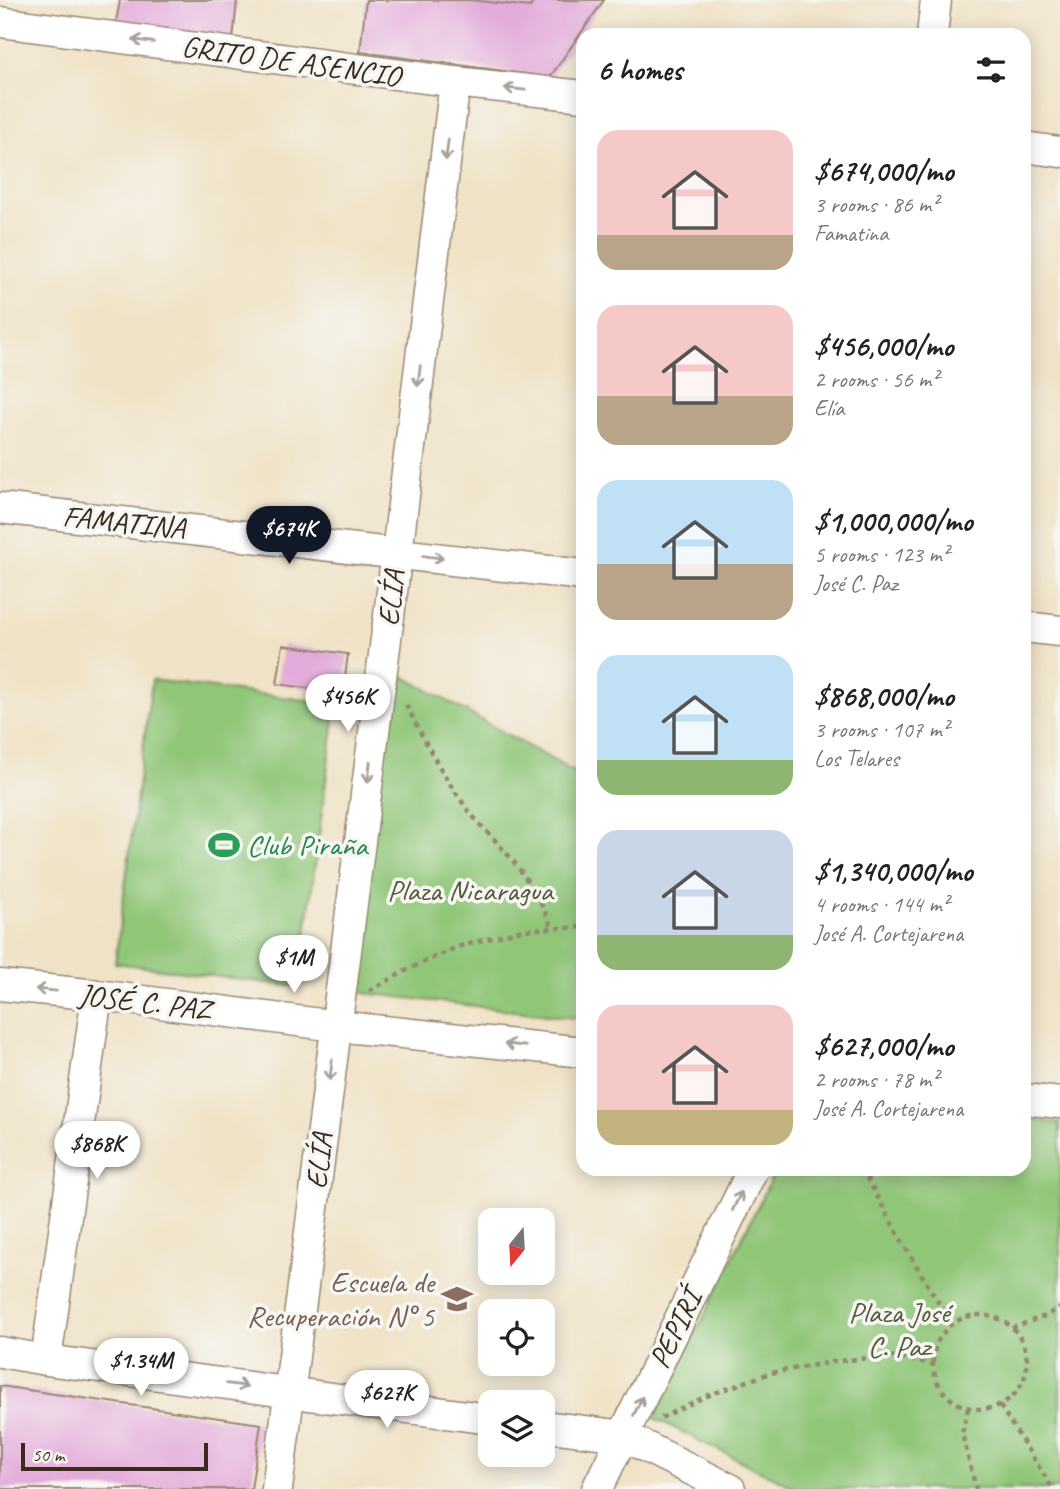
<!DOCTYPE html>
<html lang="en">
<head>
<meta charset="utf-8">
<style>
	body { margin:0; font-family:Caveat,sans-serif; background:#f2f2f2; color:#222; height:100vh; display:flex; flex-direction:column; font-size:26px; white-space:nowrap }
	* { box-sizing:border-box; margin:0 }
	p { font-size:23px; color:#767676 }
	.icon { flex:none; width:38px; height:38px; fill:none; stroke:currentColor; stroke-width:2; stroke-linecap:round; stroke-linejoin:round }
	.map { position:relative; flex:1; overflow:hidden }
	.drawer { position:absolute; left:576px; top:28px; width:455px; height:1148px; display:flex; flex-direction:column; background:#fff; border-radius:21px; box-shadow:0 4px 18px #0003 }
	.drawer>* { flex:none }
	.needle { width:46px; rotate:198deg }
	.controls { position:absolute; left:478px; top:1208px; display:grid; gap:14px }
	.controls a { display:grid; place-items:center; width:77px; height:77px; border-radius:14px; background:#fff; box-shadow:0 4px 18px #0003; font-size:35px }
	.scale { position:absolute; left:21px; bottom:18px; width:187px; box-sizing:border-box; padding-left:7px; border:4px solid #3b2a1e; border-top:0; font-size:19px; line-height:24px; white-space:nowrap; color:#3b2a1e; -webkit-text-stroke:5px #f6f6f2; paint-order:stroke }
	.price { position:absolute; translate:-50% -60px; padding:0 16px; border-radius:24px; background:#fff; color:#222; font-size:23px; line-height:46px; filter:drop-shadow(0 2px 4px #0008) }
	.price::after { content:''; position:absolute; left:50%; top:42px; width:21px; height:16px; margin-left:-10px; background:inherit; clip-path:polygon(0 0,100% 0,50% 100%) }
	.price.active { background:#111827; color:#fff }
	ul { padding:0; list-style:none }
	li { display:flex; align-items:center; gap:21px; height:175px; padding:0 21px }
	li span { display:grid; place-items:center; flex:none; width:196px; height:140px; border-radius:21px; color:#555 }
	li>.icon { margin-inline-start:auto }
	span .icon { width:84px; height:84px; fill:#fffc; stroke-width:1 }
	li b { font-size:30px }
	h2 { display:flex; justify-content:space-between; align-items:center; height:84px; padding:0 21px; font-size:30px }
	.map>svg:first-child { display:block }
	.green { fill:#90c678; stroke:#66784b; stroke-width:2 }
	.building { fill:#e3abd9 }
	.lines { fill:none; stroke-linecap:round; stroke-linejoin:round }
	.minor-casing { stroke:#968672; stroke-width:33 }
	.path { stroke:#968672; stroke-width:4.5; stroke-dasharray:5 5; stroke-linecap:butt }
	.minor { stroke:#fff; stroke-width:30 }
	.oneway { stroke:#a79f9a }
	.labels { text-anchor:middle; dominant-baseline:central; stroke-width:7; stroke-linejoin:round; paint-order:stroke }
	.street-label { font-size:30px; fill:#3b2a1e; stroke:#f6f6f2 }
	.leisure-label { font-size:30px; fill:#27864d; stroke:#f6f6f2; text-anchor:start }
	.park-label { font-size:30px; fill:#545939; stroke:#f6f6f2 }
	.education-label { font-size:30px; fill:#785e54; stroke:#f6f6f2; text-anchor:end }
</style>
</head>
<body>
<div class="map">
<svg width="1060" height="1489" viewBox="0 0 1060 1489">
	<rect width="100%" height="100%" fill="#f6f6f2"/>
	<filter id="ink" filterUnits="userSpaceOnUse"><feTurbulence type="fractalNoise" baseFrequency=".0143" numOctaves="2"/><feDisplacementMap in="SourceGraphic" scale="14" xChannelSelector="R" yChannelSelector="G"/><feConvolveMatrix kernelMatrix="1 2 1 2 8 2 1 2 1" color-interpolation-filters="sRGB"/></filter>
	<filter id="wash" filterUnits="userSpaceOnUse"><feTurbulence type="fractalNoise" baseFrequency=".00686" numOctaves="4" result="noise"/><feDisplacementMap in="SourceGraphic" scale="28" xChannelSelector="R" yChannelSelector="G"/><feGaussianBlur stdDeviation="1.57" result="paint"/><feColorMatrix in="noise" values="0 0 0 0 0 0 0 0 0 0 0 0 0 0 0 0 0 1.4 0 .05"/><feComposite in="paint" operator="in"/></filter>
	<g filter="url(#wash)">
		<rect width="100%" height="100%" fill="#f0e2c6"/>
		<path class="green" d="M394,671L583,777V1019L338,990Z
			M152,680L336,704L299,987L115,963Z
			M1024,1119L1060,1123V1489H797L654,1418L776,1169H1024Z"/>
		<g id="blocks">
			<path class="building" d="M120,0H237L233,40L116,22Z
				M366,0H471L530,7L535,0H604L550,77L360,52Z
				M283,645L348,654L343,693L277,684Z
				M0,1386L261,1424L251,1489H0Z"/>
		</g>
	</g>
	<g filter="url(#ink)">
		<use href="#blocks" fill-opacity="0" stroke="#968672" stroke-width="2"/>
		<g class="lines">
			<defs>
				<path id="minor" d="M0,22L455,82L583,96
					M932,35L936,0
					M1024,147L1060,152
					M0,508L583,575
					M1024,627L1060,631
					M0,985L97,995L336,1026L583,1052
					M1024,1099L1060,1103
					M0,1352L46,1360L490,1419
					M46,1360L97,995
					M542,1426L624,1436L730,1489
					M277,1489L397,553L455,82
					M597,1489L753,1169"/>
			</defs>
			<use href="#minor" class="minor-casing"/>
			<path class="path" d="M406,705C426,743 445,781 472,815C481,827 492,836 501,847C523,871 540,898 552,928
				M369,991L411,968L457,947L522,930L583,927
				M862,1169L904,1245L951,1324
				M933 1362a47 47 0 1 1 94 0a47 47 0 1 1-94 0Z
				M1012,1328L1045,1316L1060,1308
				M1000,1406L1053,1489
				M968,1408L962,1433L976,1489
				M661,1418L704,1397L770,1373L838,1361L889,1356L933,1364"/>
			<use href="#minor" class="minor"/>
		</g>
		<defs><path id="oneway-shaft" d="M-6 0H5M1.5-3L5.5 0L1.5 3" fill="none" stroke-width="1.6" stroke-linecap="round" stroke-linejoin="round" transform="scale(1.75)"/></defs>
		<g class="oneway">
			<use href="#oneway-shaft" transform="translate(143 41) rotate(-172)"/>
			<use href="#oneway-shaft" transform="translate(515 89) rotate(-174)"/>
			<use href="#oneway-shaft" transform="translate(447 150) rotate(97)"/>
			<use href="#oneway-shaft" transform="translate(419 376) rotate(97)"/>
			<use href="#oneway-shaft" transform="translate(433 557) rotate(7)"/>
			<use href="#oneway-shaft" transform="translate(369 772) rotate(97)"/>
			<use href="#oneway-shaft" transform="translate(46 990) rotate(-174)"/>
			<use href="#oneway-shaft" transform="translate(515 1045) rotate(-174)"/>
			<use href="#oneway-shaft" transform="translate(331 1070) rotate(97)"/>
			<use href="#oneway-shaft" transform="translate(737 1201) rotate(-64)"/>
			<use href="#oneway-shaft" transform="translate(237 1385) rotate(7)"/>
			<use href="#oneway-shaft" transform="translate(638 1406) rotate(-65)"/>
		</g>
	</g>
	<defs>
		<symbol id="stadium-bare" viewBox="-9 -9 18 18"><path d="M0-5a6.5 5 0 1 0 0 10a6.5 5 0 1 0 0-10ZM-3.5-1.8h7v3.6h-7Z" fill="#2e9e5b" stroke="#f6f6f2" stroke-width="2.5" paint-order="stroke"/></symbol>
		<symbol id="school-bare" viewBox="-9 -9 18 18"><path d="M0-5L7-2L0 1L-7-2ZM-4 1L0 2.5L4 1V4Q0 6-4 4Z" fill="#8d6e63" stroke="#f6f6f2" stroke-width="2.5" paint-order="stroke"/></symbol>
	</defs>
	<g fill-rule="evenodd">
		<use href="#stadium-bare" x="202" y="823" width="44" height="44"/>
		<use href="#school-bare" x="435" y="1277" width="44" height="44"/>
	</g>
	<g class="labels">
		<g class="street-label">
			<text transform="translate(291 61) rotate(8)">GRITO DE ASENCIO</text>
			<text transform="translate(124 522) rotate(6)">FAMATINA</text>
			<text transform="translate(391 598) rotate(-83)">ELÍA</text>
			<text transform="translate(145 1002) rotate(7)">JOSÉ C. PAZ</text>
			<text transform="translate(319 1161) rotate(-83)">ELÍA</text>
			<text transform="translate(675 1329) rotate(-64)">PEPIRÍ</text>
		</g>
		<g class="leisure-label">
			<text x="247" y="845">Club Piraña</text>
		</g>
		<g class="park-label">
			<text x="470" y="890">Plaza Nicaragua</text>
			<text x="899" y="1312">Plaza José<tspan x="899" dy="34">C. Paz</tspan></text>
		</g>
		<g class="education-label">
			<text x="434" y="1282">Escuela de<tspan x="434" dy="34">Recuperación N° 5</tspan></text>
		</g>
	</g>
</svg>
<div class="controls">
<a><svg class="needle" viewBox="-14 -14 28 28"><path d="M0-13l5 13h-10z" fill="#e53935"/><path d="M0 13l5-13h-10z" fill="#767676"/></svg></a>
<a><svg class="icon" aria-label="locate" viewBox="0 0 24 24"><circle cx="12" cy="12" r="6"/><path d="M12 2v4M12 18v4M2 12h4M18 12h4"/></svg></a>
<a><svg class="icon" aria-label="layers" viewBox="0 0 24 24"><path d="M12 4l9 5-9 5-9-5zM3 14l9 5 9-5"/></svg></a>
</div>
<div class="scale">50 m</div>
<b class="price active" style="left:289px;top:566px">$674K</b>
<b class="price" style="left:348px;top:734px">$456K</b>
<b class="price" style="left:294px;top:995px">$1M</b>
<b class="price" style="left:97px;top:1181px">$868K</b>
<b class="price" style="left:141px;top:1398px">$1.34M</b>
<b class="price" style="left:387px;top:1430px">$627K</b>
<section class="drawer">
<h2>6 homes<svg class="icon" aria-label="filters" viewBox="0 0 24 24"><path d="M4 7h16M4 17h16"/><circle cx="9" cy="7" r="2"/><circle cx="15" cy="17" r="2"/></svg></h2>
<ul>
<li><span style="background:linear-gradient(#f6c9c9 75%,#b9a48a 0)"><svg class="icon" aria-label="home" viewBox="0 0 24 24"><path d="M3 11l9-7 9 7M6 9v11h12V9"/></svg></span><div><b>$674,000/mo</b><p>3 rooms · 86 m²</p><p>Famatina</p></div></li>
<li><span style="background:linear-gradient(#f6c9c9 65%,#b9a48a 0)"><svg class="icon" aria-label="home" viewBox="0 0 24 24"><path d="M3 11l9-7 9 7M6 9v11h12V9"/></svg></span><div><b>$456,000/mo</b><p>2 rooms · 56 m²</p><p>Elía</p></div></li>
<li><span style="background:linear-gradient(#bfe0f5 60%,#b9a48a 0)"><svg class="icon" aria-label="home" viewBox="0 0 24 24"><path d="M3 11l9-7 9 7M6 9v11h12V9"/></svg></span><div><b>$1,000,000/mo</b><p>5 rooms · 123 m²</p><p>José C. Paz</p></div></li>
<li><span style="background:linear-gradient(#bfe0f5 75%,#8fb573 0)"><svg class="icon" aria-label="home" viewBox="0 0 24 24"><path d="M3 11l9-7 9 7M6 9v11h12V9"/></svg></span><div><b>$868,000/mo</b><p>3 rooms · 107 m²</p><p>Los Telares</p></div></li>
<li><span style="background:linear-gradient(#c9d6e8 75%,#8fb573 0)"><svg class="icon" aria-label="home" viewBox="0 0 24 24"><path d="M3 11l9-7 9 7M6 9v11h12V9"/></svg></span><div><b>$1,340,000/mo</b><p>4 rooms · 144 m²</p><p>José A. Cortejarena</p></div></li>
<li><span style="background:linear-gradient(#f6c9c9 75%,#c2b280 0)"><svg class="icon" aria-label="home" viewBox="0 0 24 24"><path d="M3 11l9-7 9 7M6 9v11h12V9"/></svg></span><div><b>$627,000/mo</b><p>2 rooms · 78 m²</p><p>José A. Cortejarena</p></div></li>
</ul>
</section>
</div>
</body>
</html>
